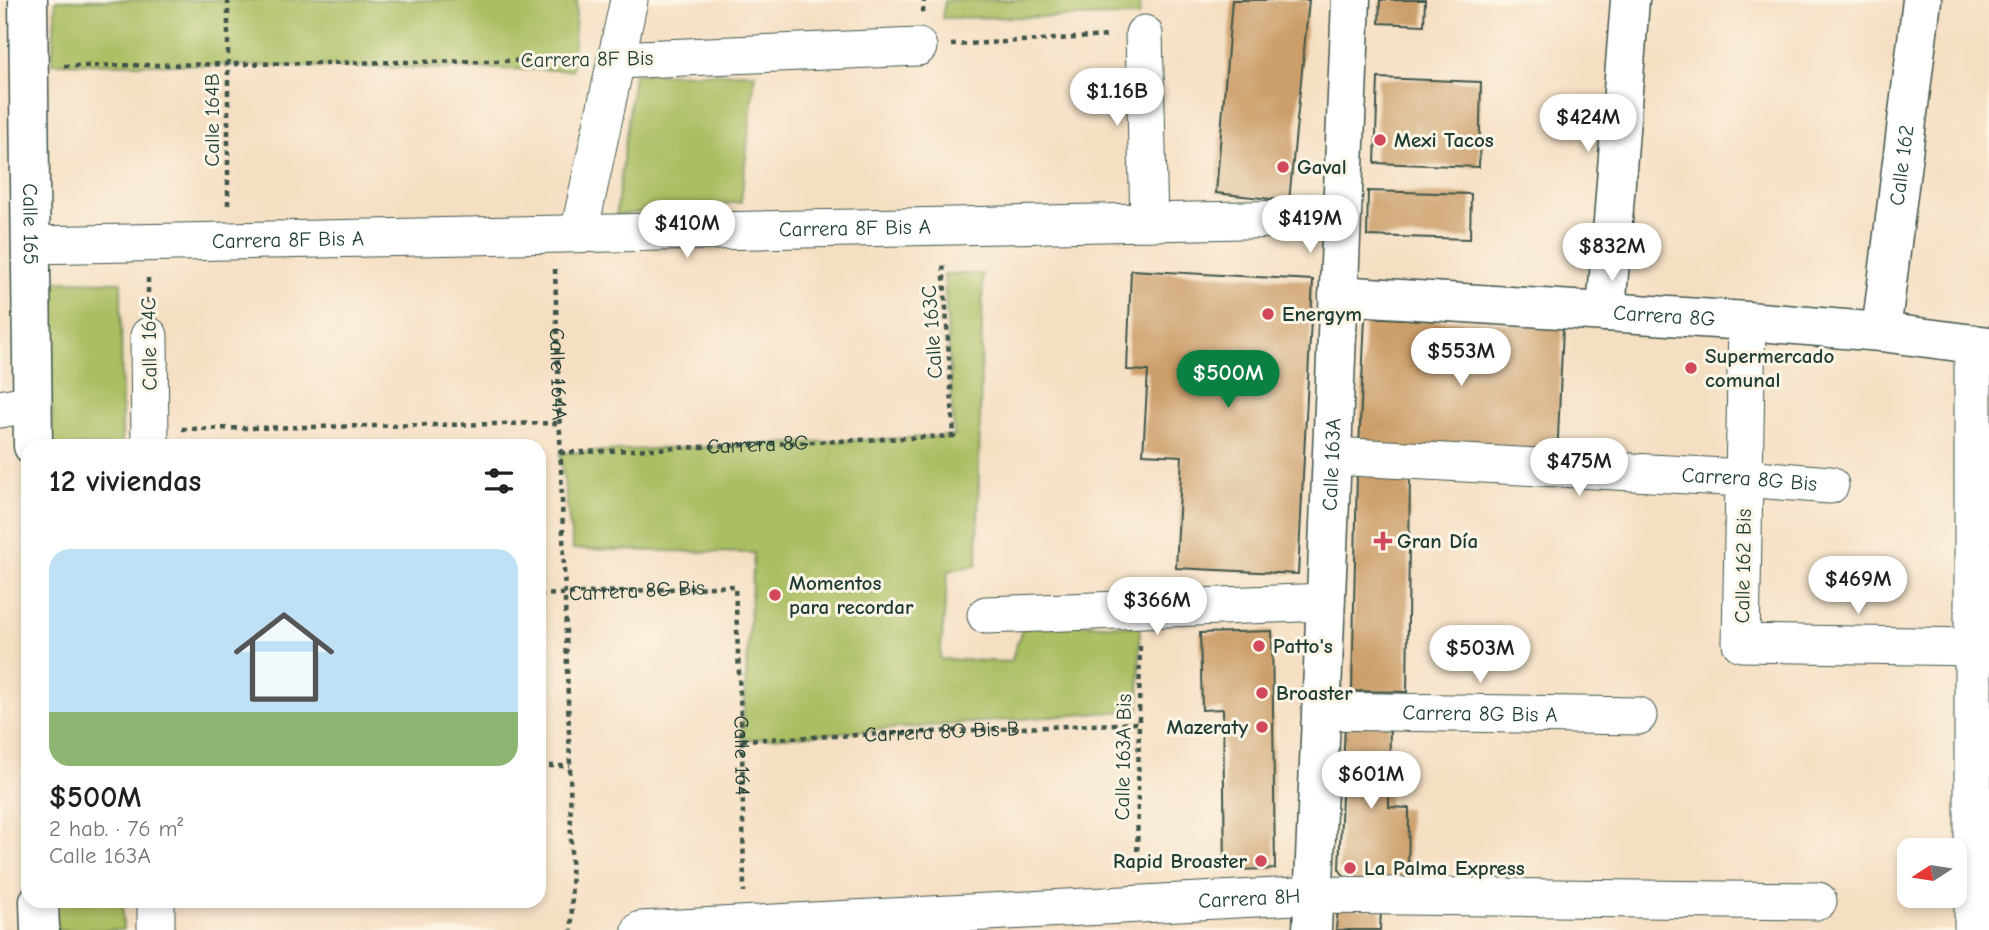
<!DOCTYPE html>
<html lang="es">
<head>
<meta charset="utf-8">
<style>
	body { margin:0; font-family:"Comic Neue",sans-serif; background:#f2f2f2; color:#202124; height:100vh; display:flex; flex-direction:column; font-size:26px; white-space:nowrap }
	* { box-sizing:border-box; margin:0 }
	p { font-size:23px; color:#757577 }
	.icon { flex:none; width:38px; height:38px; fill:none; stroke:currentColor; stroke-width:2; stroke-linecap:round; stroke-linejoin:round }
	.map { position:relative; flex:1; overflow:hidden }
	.sheet { position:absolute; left:21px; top:439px; width:525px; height:469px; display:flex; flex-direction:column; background:#fff; border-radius:21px; box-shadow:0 4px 10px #0003 }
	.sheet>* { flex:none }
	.needle { width:46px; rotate:258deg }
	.buttons { position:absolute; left:1897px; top:838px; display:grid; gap:14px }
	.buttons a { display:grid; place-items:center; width:70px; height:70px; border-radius:14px; background:#fff; box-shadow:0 4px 10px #0003; font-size:35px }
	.price { position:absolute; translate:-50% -60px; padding:0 16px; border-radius:24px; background:#fff; color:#222; font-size:23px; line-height:46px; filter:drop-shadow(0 2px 4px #0008) }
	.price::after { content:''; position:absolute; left:50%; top:42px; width:21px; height:16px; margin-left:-10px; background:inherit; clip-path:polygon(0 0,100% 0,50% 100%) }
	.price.current { background:#0b8043; color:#fff }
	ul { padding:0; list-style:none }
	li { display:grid; align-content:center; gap:14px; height:371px; padding:0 28px }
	li span { display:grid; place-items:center; height:217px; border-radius:21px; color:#555 }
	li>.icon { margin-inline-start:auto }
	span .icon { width:126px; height:126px; fill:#fffc; stroke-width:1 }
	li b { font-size:30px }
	h2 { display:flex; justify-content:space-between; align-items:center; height:84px; padding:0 28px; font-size:30px }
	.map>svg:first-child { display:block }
	.green { fill:#aabe62; stroke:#647e4b; stroke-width:2 }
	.building { fill:#cc9f6a }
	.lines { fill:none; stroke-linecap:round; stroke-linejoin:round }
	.street-casing { stroke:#3f5549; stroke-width:39 }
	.secondary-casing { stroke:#3f5549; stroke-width:41 }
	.path { stroke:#3f5549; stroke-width:4.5; stroke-dasharray:5 5; stroke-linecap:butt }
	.street { stroke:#fff; stroke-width:37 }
	.secondary { stroke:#fff; stroke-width:38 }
	.poi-dot { fill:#d1495b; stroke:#fcf5e5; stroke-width:2.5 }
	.labels { text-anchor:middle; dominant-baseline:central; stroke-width:6; stroke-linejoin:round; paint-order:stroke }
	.street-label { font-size:21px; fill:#1f3d34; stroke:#fcf5e5 }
	.poi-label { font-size:21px; font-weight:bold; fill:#1f3d34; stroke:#fcf5e5; text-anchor:start }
</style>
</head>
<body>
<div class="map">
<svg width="1989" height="930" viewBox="0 0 1989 930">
	<rect width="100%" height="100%" fill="#fcf5e5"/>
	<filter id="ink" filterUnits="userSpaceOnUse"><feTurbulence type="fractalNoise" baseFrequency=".0143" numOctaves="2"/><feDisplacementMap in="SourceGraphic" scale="14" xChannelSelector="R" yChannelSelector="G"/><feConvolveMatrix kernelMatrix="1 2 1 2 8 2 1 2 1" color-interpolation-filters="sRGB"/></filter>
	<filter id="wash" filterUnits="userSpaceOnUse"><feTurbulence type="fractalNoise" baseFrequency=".00686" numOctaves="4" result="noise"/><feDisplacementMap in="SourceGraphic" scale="28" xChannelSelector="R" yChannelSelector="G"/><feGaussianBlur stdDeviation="1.57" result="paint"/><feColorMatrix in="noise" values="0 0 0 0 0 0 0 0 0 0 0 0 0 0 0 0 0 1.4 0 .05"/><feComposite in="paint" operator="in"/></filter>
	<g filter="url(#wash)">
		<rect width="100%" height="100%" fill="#f5dfc3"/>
		<path class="green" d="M56,0H577L572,70L52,63Z
			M945,0H1141L1139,16L942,18Z
			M755,73L741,202L616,215L634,74Z
			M944,274H983L977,565L948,571L940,659L1011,662L1024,623L1140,626L1139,710L742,740L754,553L573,549L560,453L954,436Z
			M51,281L121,282L122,446H52Z
			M53,901H123V930H53Z"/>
		<g id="blocks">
			<path class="building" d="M1232,0H1309L1289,201L1216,193Z
				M1380,0H1425L1424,25L1379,23Z
				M1378,78L1481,82L1479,167L1375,163Z
				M1368,191L1471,194L1470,239L1367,236Z
				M1131,270L1313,280L1298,574L1176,568L1182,456L1143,454L1148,371L1127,370Z
				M1365,317L1563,327L1557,458L1359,448Z
				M1357,475L1410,476L1407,692L1352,691Z
				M1272,631L1275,869L1225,870L1223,709L1202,710L1200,633Z
				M1345,723H1390L1389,807L1409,808L1408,886L1350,884L1339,869Z
				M1338,908L1381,910L1380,930H1336Z"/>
		</g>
	</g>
	<g filter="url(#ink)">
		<use href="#blocks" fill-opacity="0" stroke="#3f5549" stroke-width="2"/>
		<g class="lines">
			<defs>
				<g id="street">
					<path d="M1144,34L1149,222"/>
					<path d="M616,60L918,47"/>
					<path d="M579,233L629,0"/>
					<path id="s5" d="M31,245L1342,218"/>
					<path d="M1747,321L1741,643L1973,647"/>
					<path d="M149,336L150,446"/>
					<path d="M0,409L33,403"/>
					<path id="s6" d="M1332,456L1744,478L1830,485"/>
					<path d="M986,615L1326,602"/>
					<path id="s7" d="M1321,711L1638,716"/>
					<path d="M156,901V930"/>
					<path id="s8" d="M641,930L1314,895L1818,901"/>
					<path d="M1973,930V343"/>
				</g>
				<g id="secondary">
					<path id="s9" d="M28,0L33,446"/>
					<path id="s10" d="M1338,295L1747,321L1881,332L1989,346"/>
					<path d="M1606,312L1630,0"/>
					<path id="s11" d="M1881,332L1922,0"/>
					<path d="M39,901L40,930"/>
					<path id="s12" d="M1312,930L1351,0"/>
				</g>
			</defs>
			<use href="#street" class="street-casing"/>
			<use href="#secondary" class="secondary-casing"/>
			<g class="path">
				<path d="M228,0V206"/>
				<path d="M923,13L924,0"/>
				<path d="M951,45L1110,36"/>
				<path d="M64,66L580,60"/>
				<path id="s1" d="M555,269L570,766L572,930"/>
				<path d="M148,278V304"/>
				<path d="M182,429L560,423"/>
				<path id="s2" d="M560,453L954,436L943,261"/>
				<path id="s3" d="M539,595L735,586L742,740L744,892"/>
				<path id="s4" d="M742,740L1139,723"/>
				<path d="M539,766H570"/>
				<path d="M1137,871L1140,641"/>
			</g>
			<use href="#street" class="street"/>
			<use href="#secondary" class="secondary"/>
		</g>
	</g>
	<g class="poi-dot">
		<circle cx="1380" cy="140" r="7"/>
		<circle cx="1283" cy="167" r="7"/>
		<circle cx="1268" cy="314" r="7"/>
		<circle cx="1691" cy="368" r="7"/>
		<path d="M1379.5 530.5h7v7h7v7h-7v7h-7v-7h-7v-7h7z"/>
		<circle cx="775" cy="595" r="7"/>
		<circle cx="1259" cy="646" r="7"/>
		<circle cx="1262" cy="693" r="7"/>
		<circle cx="1262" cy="727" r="7"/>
		<circle cx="1261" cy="861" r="7"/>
		<circle cx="1350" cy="868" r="7"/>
	</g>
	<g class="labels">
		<g class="street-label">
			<text transform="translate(587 59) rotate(-1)">Carrera 8F Bis</text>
			<text transform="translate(212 120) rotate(-90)">Calle 164B</text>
			<text stroke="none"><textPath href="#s11" startOffset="168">Calle 162</textPath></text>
			<text stroke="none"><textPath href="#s9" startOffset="224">Calle 165</textPath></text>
			<text stroke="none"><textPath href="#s5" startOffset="824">Carrera 8F Bis A</textPath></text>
			<text stroke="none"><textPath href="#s5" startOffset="257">Carrera 8F Bis A</textPath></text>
			<text stroke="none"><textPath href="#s10" startOffset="327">Carrera 8G</textPath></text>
			<text transform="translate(932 332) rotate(-94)">Calle 163C</text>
			<text transform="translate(149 344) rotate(-91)">Calle 164C</text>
			<text stroke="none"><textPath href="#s1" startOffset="105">Calle 164A</textPath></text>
			<text stroke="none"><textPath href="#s2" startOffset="198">Carrera 8G</textPath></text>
			<text stroke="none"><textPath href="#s12" startOffset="466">Calle 163A</textPath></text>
			<text stroke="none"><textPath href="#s6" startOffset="418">Carrera 8G Bis</textPath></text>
			<text transform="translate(1743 566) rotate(-89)">Calle 162 Bis</text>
			<text stroke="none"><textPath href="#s3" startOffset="98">Carrera 8G Bis</textPath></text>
			<text stroke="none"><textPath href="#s7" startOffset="159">Carrera 8G Bis A</textPath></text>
			<text stroke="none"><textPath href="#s4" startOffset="200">Carrera 8G Bis B</textPath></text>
			<text stroke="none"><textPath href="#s3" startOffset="366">Calle 164</textPath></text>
			<text transform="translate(1123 757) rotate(-89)">Calle 163A Bis</text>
			<text stroke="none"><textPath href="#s8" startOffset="609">Carrera 8H</textPath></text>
		</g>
		<g class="poi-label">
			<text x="1394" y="140">Mexi Tacos</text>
			<text x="1297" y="167">Gaval</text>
			<text x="1282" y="314">Energym</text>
			<text x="1705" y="356">Supermercado<tspan x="1705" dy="24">comunal</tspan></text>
			<text x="1397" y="541">Gran Día</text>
			<text x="789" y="583">Momentos<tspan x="789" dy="24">para recordar</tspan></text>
			<text x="1273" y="646">Patto's</text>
			<text x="1276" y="693">Broaster</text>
			<text x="1248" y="727" text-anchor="end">Mazeraty</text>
			<text x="1247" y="861" text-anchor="end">Rapid Broaster</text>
			<text x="1364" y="868">La Palma Express</text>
		</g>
	</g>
</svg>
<div class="buttons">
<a><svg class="needle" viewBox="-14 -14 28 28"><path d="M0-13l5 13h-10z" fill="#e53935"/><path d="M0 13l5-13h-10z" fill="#757577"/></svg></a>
</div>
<b class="price" style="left:1117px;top:128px">$1.16B</b>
<b class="price" style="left:1588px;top:154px">$424M</b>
<b class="price" style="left:1310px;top:255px">$419M</b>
<b class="price" style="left:687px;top:260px">$410M</b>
<b class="price" style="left:1612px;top:283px">$832M</b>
<b class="price" style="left:1461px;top:388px">$553M</b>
<b class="price current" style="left:1228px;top:410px">$500M</b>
<b class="price" style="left:1579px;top:498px">$475M</b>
<b class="price" style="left:1858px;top:616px">$469M</b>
<b class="price" style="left:1157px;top:637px">$366M</b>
<b class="price" style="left:1480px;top:685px">$503M</b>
<b class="price" style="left:1371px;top:811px">$601M</b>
<section class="sheet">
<h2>12 viviendas<svg class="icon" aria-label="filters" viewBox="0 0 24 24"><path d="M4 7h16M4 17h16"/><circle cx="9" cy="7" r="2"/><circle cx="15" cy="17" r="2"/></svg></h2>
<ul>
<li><span style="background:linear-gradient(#bfe0f5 75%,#8fb573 0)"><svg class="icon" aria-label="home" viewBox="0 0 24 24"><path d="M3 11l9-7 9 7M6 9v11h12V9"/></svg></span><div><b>$500M</b><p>2 hab. · 76 m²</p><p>Calle 163A</p></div></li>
</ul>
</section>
</div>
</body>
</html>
